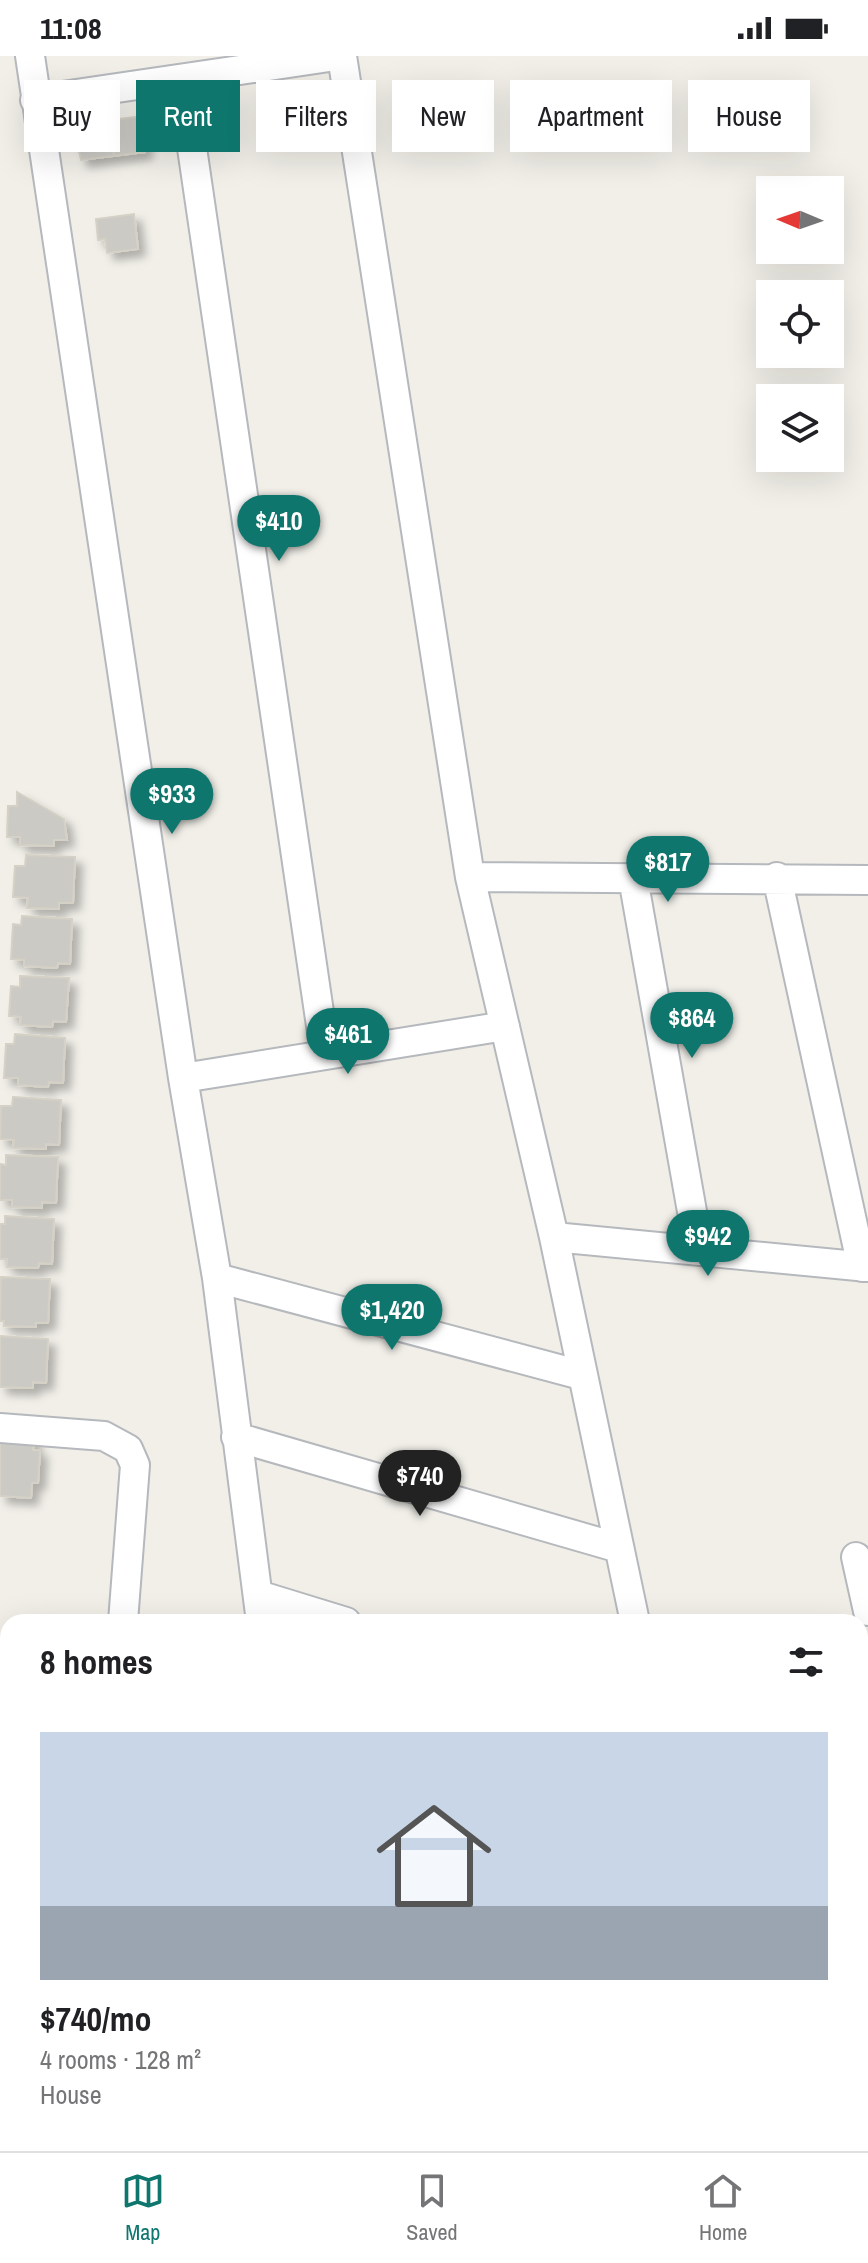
<!DOCTYPE html>
<html lang="en">
<head>
<meta charset="utf-8">
<style>
	body { margin:0; font-family:"Archivo Narrow",sans-serif; background:#f2f2f2; color:#202124; height:100vh; display:flex; flex-direction:column; font-size:30px; white-space:nowrap }
	* { box-sizing:border-box; margin:0 }
	p { font-size:26px; color:#757577 }
	.icon { flex:none; width:44px; height:44px; fill:none; stroke:currentColor; stroke-width:2; stroke-linecap:round; stroke-linejoin:round }
	.map { position:relative; flex:1; overflow:hidden }
	.sheet { position:absolute; left:0px; top:1558px; width:868px; height:538px; display:flex; flex-direction:column; background:#fff; border-radius:24px 24px 0 0; box-shadow:0 8px 32px #0002 }
	.sheet>* { flex:none }
	.banner { position:absolute; left:24px; top:24px; width:820px; height:72px; display:flex; gap:16px }
	.needle { width:52px; rotate:272deg }
	.fabs { position:absolute; left:756px; top:120px; display:grid; gap:16px }
	.fabs a { display:grid; place-items:center; width:88px; height:88px; border-radius:0px; background:#fff; box-shadow:0 8px 32px #0002; font-size:40px }
	.price { position:absolute; translate:-50% -68px; padding:0 18px; border-radius:28px; background:#0f766e; color:#fff; font-size:26px; line-height:52px; filter:drop-shadow(0 2px 4px #0008) }
	.price::after { content:''; position:absolute; left:50%; top:48px; width:24px; height:18px; margin-left:-12px; background:inherit; clip-path:polygon(0 0,100% 0,50% 100%) }
	.price.selected { background:#222; color:#fff }
	ul { padding:0; list-style:none }
	li { display:grid; align-content:center; gap:16px; height:424px; padding:0 40px }
	li span { display:grid; place-items:center; height:248px; border-radius:0px; color:#555 }
	li>.icon { margin-inline-start:auto }
	span .icon { width:144px; height:144px; fill:#fffc; stroke-width:1 }
	li b { font-size:34px }
	h2 { display:flex; justify-content:space-between; align-items:center; height:96px; padding:0 40px; font-size:34px }
	.chip { padding:0 28px; border-radius:0px; background:#fff; box-shadow:0 8px 32px #0002; font-size:28px; line-height:72px }
	.chip.selected { background:#0f766e; color:#fff }
	.status { display:flex; justify-content:space-between; align-items:center; height:56px; padding:0 40px; background:#fff; direction:ltr }
	.status svg { height:22px; fill:currentColor }
	.tab-bar { display:flex; justify-content:space-around; align-items:center; height:112px; border-top:2px solid #e0e0e0; background:#fff; font-size:22px; color:#757577 }
	.tab-bar a { display:grid; justify-items:center; gap:4px }
	.tab-bar .selected { color:#0f766e }
	.map>svg:first-child { display:block }
	.building { fill:#cccac5; stroke:#d6d1c6; stroke-width:2; filter:url(#shadow) }
	.lines { fill:none; stroke-linecap:round; stroke-linejoin:round }
	.street-casing { stroke:#b5b8bc; stroke-width:32 }
	.street { stroke:#fff; stroke-width:28 }
</style>
</head>
<body>
<div class="status"><b>11:08</b><svg viewBox="0 0 49 12"><path d="M0 12V9h3v3zM5 12V6h3v6zM10 12V3h3v9zM15 12V0h3v12zM26 1h20v11H26zM47 4h2v5h-2z"/></svg></div>
<div class="map">
<svg width="868" height="2095" viewBox="0 0 868 2095">
	<defs>
		<filter id="shadow"><feDropShadow dx="7" dy="7" stdDeviation="4" flood-color="#0004"/></filter>
	</defs>
	<rect width="100%" height="100%" fill="#f1efe8"/>
	<path class="building" d="M144,60L145,96L114,100L110,64Z
		M110,64L114,100L81,104L73,68Z
		M134,158L138,193L107,197L105,183L98,184L96,163Z
		M17,736L64,763L67,784H54V790L20,789V781H7L8,750H17Z
		M26,799L75,801L73,847H59V853L27,852L28,842L13,841L15,810H25Z
		M22,860L72,863L70,908L58,907L57,912L24,910V904L11,903L13,868L21,869Z
		M20,920L69,922L66,966L53,965L52,971L20,969L21,961L9,960L11,930L20,931Z
		M15,978L65,982L63,1027L49,1026L48,1031L18,1029V1022H4L6,988H14Z
		M13,1041L61,1044L59,1089L46,1088V1093L13,1092L14,1084L0,1083L1,1050H12Z
		M6,1099L58,1101L56,1147L42,1146V1152L12,1151V1144H0V1108L6,1109Z
		M5,1160L54,1163L52,1208L39,1207L38,1212L7,1211V1203H0V1168H5Z
		M1,1221L50,1223L48,1267H36V1271L4,1270V1265H0Z
		M0,1280L48,1283L46,1327L33,1326V1332L0,1331Z
		M0,1378L34,1381L33,1394H40L38,1427H32L31,1442L0,1440Z"/>
	<g class="lines">
		<defs>
			<path id="street" d="M30,0L183,1022L217,1222L261,1566
				M342,0L470,821L554,1181L635,1566
				M182,24L325,997
				M35,44L336,0
				M470,821L868,824
				M777,821L862,1211
				M633,822L699,1195
				M183,1022L505,970
				M554,1181L868,1211
				M217,1222L581,1319
				M0,1372L104,1380L128,1393L135,1409L123,1566
				M236,1381L619,1492
				M856,1501L868,1555
				M258,1539L346,1566
				M0,1895L8,1898
				M860,2008L868,2041
				M0,2034L8,2037
				M158,2088L181,2095
				M579,2088L600,2095
				M121,2095L122,2088"/>
		</defs>
		<use href="#street" class="street-casing"/>
		<use href="#street" class="street"/>
	</g>
</svg>
<div class="fabs">
<a><svg class="needle" viewBox="-14 -14 28 28"><path d="M0-13l5 13h-10z" fill="#e53935"/><path d="M0 13l5-13h-10z" fill="#757577"/></svg></a>
<a><svg class="icon" aria-label="locate" viewBox="0 0 24 24"><circle cx="12" cy="12" r="6"/><path d="M12 2v4M12 18v4M2 12h4M18 12h4"/></svg></a>
<a><svg class="icon" aria-label="layers" viewBox="0 0 24 24"><path d="M12 4l9 5-9 5-9-5zM3 14l9 5 9-5"/></svg></a>
</div>
<b class="price" style="left:279px;top:507px">$410</b>
<b class="price" style="left:172px;top:780px">$933</b>
<b class="price" style="left:668px;top:848px">$817</b>
<b class="price" style="left:692px;top:1004px">$864</b>
<b class="price" style="left:348px;top:1020px">$461</b>
<b class="price" style="left:708px;top:1222px">$942</b>
<b class="price" style="left:392px;top:1296px">$1,420</b>
<b class="price selected" style="left:420px;top:1462px">$740</b>
<div class="banner">
<a class="chip">Buy</a>
<a class="chip selected">Rent</a>
<a class="chip">Filters</a>
<a class="chip">New</a>
<a class="chip">Apartment</a>
<a class="chip">House</a>
</div>
<section class="sheet">
<h2>8 homes<svg class="icon" aria-label="filters" viewBox="0 0 24 24"><path d="M4 7h16M4 17h16"/><circle cx="9" cy="7" r="2"/><circle cx="15" cy="17" r="2"/></svg></h2>
<ul>
<li><span style="background:linear-gradient(#c9d6e8 70%,#9aa5b1 0)"><svg class="icon" aria-label="home" viewBox="0 0 24 24"><path d="M3 11l9-7 9 7M6 9v11h12V9"/></svg></span><div><b>$740/mo</b><p>4 rooms · 128 m²</p><p>House</p></div></li>
</ul>
</section>
</div>
<nav class="tab-bar">
<a class="selected"><svg class="icon" aria-label="map" viewBox="0 0 24 24"><path d="M3 6l6-2 6 2 6-2v14l-6 2-6-2-6 2zM9 4v14M15 6v14"/></svg>Map</a>
<a><svg class="icon" aria-label="saved" viewBox="0 0 24 24"><path d="M7 4h10v16l-5-4-5 4z"/></svg>Saved</a>
<a><svg class="icon" aria-label="home" viewBox="0 0 24 24"><path d="M3 11l9-7 9 7M6 9v11h12V9"/></svg>Home</a>
</nav>
</body>
</html>
